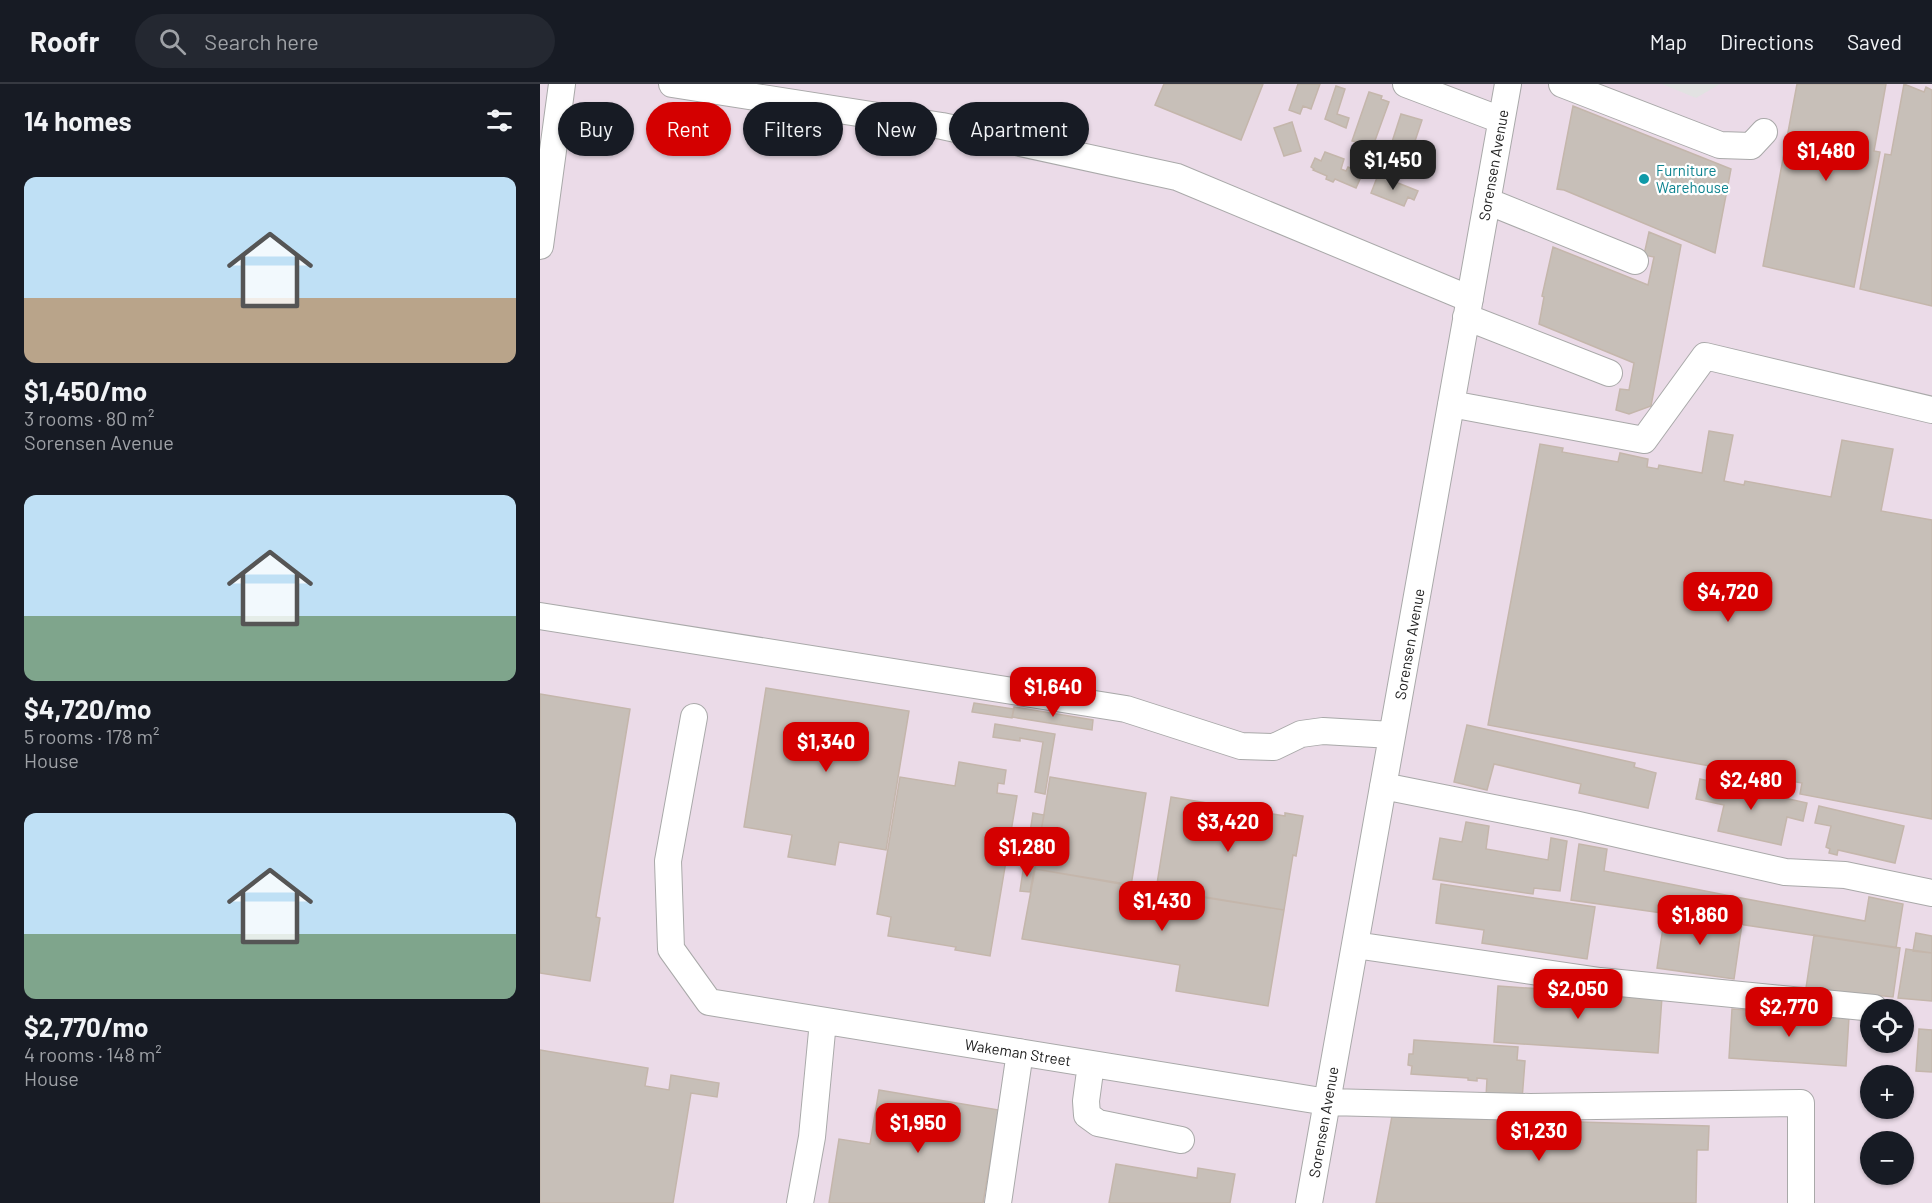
<!DOCTYPE html>
<html lang="en">
<head>
<meta charset="utf-8">
<style>
	body { margin:0; font-family:Barlow,sans-serif; background:#242831; color:#f1f3f6; height:100vh; display:flex; flex-direction:column; font-size:22px; white-space:nowrap }
	* { box-sizing:border-box; margin:0 }
	p { font-size:20px; color:#9ea1a6 }
	.icon { flex:none; width:33px; height:33px; fill:none; stroke:currentColor; stroke-width:2; stroke-linecap:round; stroke-linejoin:round }
	.map { position:relative; flex:1; overflow:hidden }
	.sheet { display:flex; flex-direction:column; background:#171b24; width:540px }
	.sheet>* { flex:none }
	.top-card { position:absolute; left:18px; top:18px; width:570px; height:54px; display:flex; gap:12px }
	.tools { position:absolute; left:1320px; top:915px; display:grid; gap:12px }
	.tools a { display:grid; place-items:center; width:54px; height:54px; border-radius:50%; background:#171b24; box-shadow:0 2px 4px #0004; font-size:30px }
	.price { position:absolute; translate:-50% -51px; padding:0 14px; border-radius:12px; background:#d40000; color:#fff; font-size:20px; line-height:39px; filter:drop-shadow(0 2px 3px #0008) }
	.price::after { content:''; position:absolute; left:50%; top:36px; width:18px; height:14px; margin-left:-9px; background:inherit; clip-path:polygon(0 0,100% 0,50% 100%) }
	.price.active { background:#222; color:#fff }
	ul { padding:0; list-style:none }
	li { display:grid; align-content:center; gap:12px; height:318px; padding:0 24px }
	li span { display:grid; place-items:center; height:186px; border-radius:12px; color:#555 }
	li>.icon { margin-inline-start:auto }
	span .icon { width:108px; height:108px; fill:#fffc; stroke-width:1 }
	li b { font-size:26px }
	h2 { display:flex; justify-content:space-between; align-items:center; height:72px; padding:0 24px; font-size:26px }
	.pill { padding:0 21px; border-radius:27px; background:#171b24; box-shadow:0 2px 4px #0004; font-size:21px; line-height:54px }
	.pill.active { background:#d40000; color:#fff }
	header { display:flex; align-items:center; gap:36px; box-sizing:border-box; height:84px; padding:0 30px; background:#171b24; border-bottom:2px solid #363941 }
	header strong { font-size:28px }
	nav { display:flex; gap:33px; margin-inline-start:auto; font-size:21px }
	.search { width:420px; height:54px; background:#242831; display:flex; align-items:center; gap:15px; box-sizing:border-box; padding:0 21px; border-radius:33px; color:#9ea1a6; font-size:22px }
	main { display:flex; flex:1; min-height:0 }
	.map>svg:first-child { display:block }
	.industrial { fill:#ebdbe8; fill-rule:evenodd }
	.parking { fill:#e2e2e2 }
	.building { fill:#c7bfb8; stroke:#c4b6ab; stroke-width:1.5 }
	.lines { fill:none; stroke-linecap:round; stroke-linejoin:round }
	.minor-casing { stroke:#a9a9a9; stroke-width:28 }
	.minor { stroke:#fff; stroke-width:26 }
	.culture-dot { fill:#0f9aa8; stroke:#fff; stroke-width:2 }
	.labels { text-anchor:middle; dominant-baseline:central; stroke-width:4.5; stroke-linejoin:round; paint-order:stroke }
	.street-label { font-size:15px; fill:#222; stroke:#fff }
	.culture-label { font-size:15px; fill:#0d838f; stroke:#fff; text-anchor:start }
</style>
</head>
<body>
<header>
<strong>Roofr</strong>
<div class="search"><svg class="icon" aria-label="search" viewBox="0 0 24 24"><circle cx="10" cy="10" r="6"/><path d="M15 15l6 6"/></svg>Search here</div>
<nav><a>Map</a><a>Directions</a><a>Saved</a></nav>
</header>
<main>
<section class="sheet">
<h2>14 homes<svg class="icon" aria-label="filters" viewBox="0 0 24 24"><path d="M4 7h16M4 17h16"/><circle cx="9" cy="7" r="2"/><circle cx="15" cy="17" r="2"/></svg></h2>
<ul>
<li><span style="background:linear-gradient(#bfe0f5 65%,#b9a48a 0)"><svg class="icon" aria-label="home" viewBox="0 0 24 24"><path d="M3 11l9-7 9 7M6 9v11h12V9"/></svg></span><div><b>$1,450/mo</b><p>3 rooms · 80 m²</p><p>Sorensen Avenue</p></div></li>
<li><span style="background:linear-gradient(#bfe0f5 65%,#7fa58c 0)"><svg class="icon" aria-label="home" viewBox="0 0 24 24"><path d="M3 11l9-7 9 7M6 9v11h12V9"/></svg></span><div><b>$4,720/mo</b><p>5 rooms · 178 m²</p><p>House</p></div></li>
<li><span style="background:linear-gradient(#bfe0f5 65%,#7fa58c 0)"><svg class="icon" aria-label="home" viewBox="0 0 24 24"><path d="M3 11l9-7 9 7M6 9v11h12V9"/></svg></span><div><b>$2,770/mo</b><p>4 rooms · 148 m²</p><p>House</p></div></li>
</ul>
</section>
<div class="map">
<svg width="1392" height="1119" viewBox="0 0 1392 1119">
	<rect width="100%" height="100%" fill="#f2efe9"/>
	<path class="industrial" d="M0,0H1392V1119H0ZM1330,926H1364V958H1330ZM1330,992H1364V1024H1330ZM1330,1058H1364V1090H1330Z"/>
	<path class="parking" d="M1122,0H1180L1156,14Z"/>
	<path class="building" d="M624,0H723L701,56L615,21Z
		M758,0H780L771,25L763,22L760,30L749,26Z
		M1257,0H1346L1334,67L1340,68L1314,203L1223,182Z
		M1364,0L1384,8L1386,3L1392,6V222L1320,205L1345,70L1351,71Z
		M796,2L805,5L797,30L809,34L806,44L785,35Z
		M829,8L842,12L841,15L849,18L833,62L812,57Z
		M1033,22L1191,85L1175,169L1024,106L1017,105Z
		M861,30L882,36L873,63L852,58Z
		M752,38L761,67L744,72L734,44Z
		M785,68L804,75L801,85L806,87L808,83L812,85L811,89L821,93L816,104L795,95L793,98L786,95L787,92L773,86L774,85L771,83L775,74L781,77Z
		M838,91L878,107L874,116L868,113L864,122L831,109Z
		M1109,148L1141,161L1111,322L1089,330L1076,326L1080,305L1089,306L1094,279L999,240L1004,213L1002,212L1013,163L1108,201L1114,173L1104,171Z
		M1169,347L1193,351L1184,397L1204,401L1205,397L1291,413L1302,356L1353,365L1341,427L1392,436V735L1260,710L1262,699L948,641L1000,360L1023,364L1022,368L1078,378L1080,369L1108,375L1107,383L1118,385L1119,381L1162,389Z
		M226,604L369,627L346,766L299,758L295,781L248,773L252,751L204,743Z
		M0,610L90,625L56,833L60,834L50,897L0,889Z
		M434,619L474,625L472,634L432,628Z
		M474,623L553,636L552,646L472,633Z
		M455,640L515,650L505,710L495,708L503,658L480,654V657L453,653Z
		M927,641L1095,679L1094,683L1116,689L1108,724L1039,709L1041,700L954,680L947,706L914,698Z
		M419,678L466,686L464,700L458,699L457,709L477,712L450,872L415,866L416,863L348,852L351,833L337,830L360,693L415,702Z
		M510,693L606,709L591,802L495,785Z
		M1160,695L1267,719L1263,737L1247,733L1241,761L1178,747L1184,721L1156,715Z
		M631,713L745,732V729L763,732L756,772L753,771L744,826L616,806Z
		M1279,722L1364,742L1355,779L1298,766L1297,771L1289,769L1290,765L1286,763L1291,742L1275,739Z
		M493,729L504,731L499,757L489,755Z
		M926,738L949,742L946,765L1008,776L1011,754L1027,757L1020,807L994,804L993,810L893,795L900,754L922,758Z
		M1039,760L1067,765L1064,787L1196,813L1192,839L1031,816Z
		M484,780L495,782L490,808L480,807Z
		M495,785L744,826L728,922L636,907L640,881L482,855Z
		M901,800L1055,823L1047,875L942,859L944,846L896,839Z
		M1196,813L1325,837L1329,813L1363,820L1356,864L1192,839Z
		M1125,830L1202,840L1194,895L1117,884Z
		M1376,849L1392,852V869L1373,867Z
		M1274,851L1360,864L1353,913L1266,904Z
		M1366,865L1392,869V917L1358,914Z
		M958,902L1122,913L1118,969L954,958Z
		M1192,925L1309,933L1306,982L1189,974Z
		M1379,945L1392,946V988L1376,987Z
		M874,956L978,963L977,976L985,977L982,1016L946,1013L947,995L937,994V997L928,996V994L871,990L872,982L868,981L869,970H873Z
		M0,966L108,984L105,1002L129,1006L131,991L179,999L177,1013L151,1009L133,1119H0Z
		M339,1006L459,1026L443,1119H289L299,1055L330,1060Z
		M852,1032L1169,1042L1168,1066H1157L1156,1119H836Z
		M576,1080L657,1094L658,1084L695,1090L690,1119H569Z"/>
	<g class="lines">
		<defs>
			<path id="minor" d="M132,0L402,42L637,93L930,215
				M866,0L961,36
				M1022,0L1180,61L1211,62L1224,48
				M947,117L1095,177
				M0,162L22,0
				M926,233L1069,289
				M911,320L1104,356L1165,272L1392,326
				M0,532L586,625L701,662L734,663L761,650L783,647L852,651
				M154,633L128,777L131,865L169,918L787,1018L990,1023L1261,1019V1119
				M843,702L1034,740L1245,788L1305,791L1392,809
				M815,861L1060,897L1334,924
				M551,980L546,1017L547,1031L558,1039L641,1056
				M260,1119L272,1053L283,937
				M458,1119L480,968
				M769,1119L968,0"/>
		</defs>
		<use href="#minor" class="minor-casing"/>
		<use href="#minor" class="minor"/>
	</g>
	<circle class="culture-dot" cx="1104" cy="95" r="6"/>
	<g class="labels">
		<g class="street-label">
			<text transform="translate(953 81) rotate(-80)">Sorensen Avenue</text>
			<text transform="translate(869 560) rotate(-80)">Sorensen Avenue</text>
			<text transform="translate(478 968) rotate(9)">Wakeman Street</text>
			<text transform="translate(783 1038) rotate(-80)">Sorensen Avenue</text>
		</g>
		<g class="culture-label">
			<text x="1116" y="86">Furniture<tspan x="1116" dy="17">Warehouse</tspan></text>
		</g>
	</g>
</svg>
<div class="tools">
<a><svg class="icon" aria-label="locate" viewBox="0 0 24 24"><circle cx="12" cy="12" r="6"/><path d="M12 2v4M12 18v4M2 12h4M18 12h4"/></svg></a>
<a>+</a>
<a>−</a>
</div>
<b class="price" style="left:1286px;top:98px">$1,480</b>
<b class="price active" style="left:853px;top:107px">$1,450</b>
<b class="price" style="left:1188px;top:539px">$4,720</b>
<b class="price" style="left:513px;top:634px">$1,640</b>
<b class="price" style="left:286px;top:689px">$1,340</b>
<b class="price" style="left:1211px;top:727px">$2,480</b>
<b class="price" style="left:688px;top:769px">$3,420</b>
<b class="price" style="left:487px;top:794px">$1,280</b>
<b class="price" style="left:622px;top:848px">$1,430</b>
<b class="price" style="left:1160px;top:862px">$1,860</b>
<b class="price" style="left:1038px;top:936px">$2,050</b>
<b class="price" style="left:1249px;top:954px">$2,770</b>
<b class="price" style="left:378px;top:1070px">$1,950</b>
<b class="price" style="left:999px;top:1078px">$1,230</b>
<div class="top-card">
<a class="pill">Buy</a>
<a class="pill active">Rent</a>
<a class="pill">Filters</a>
<a class="pill">New</a>
<a class="pill">Apartment</a>
</div>
</div>
</main>
</body>
</html>
